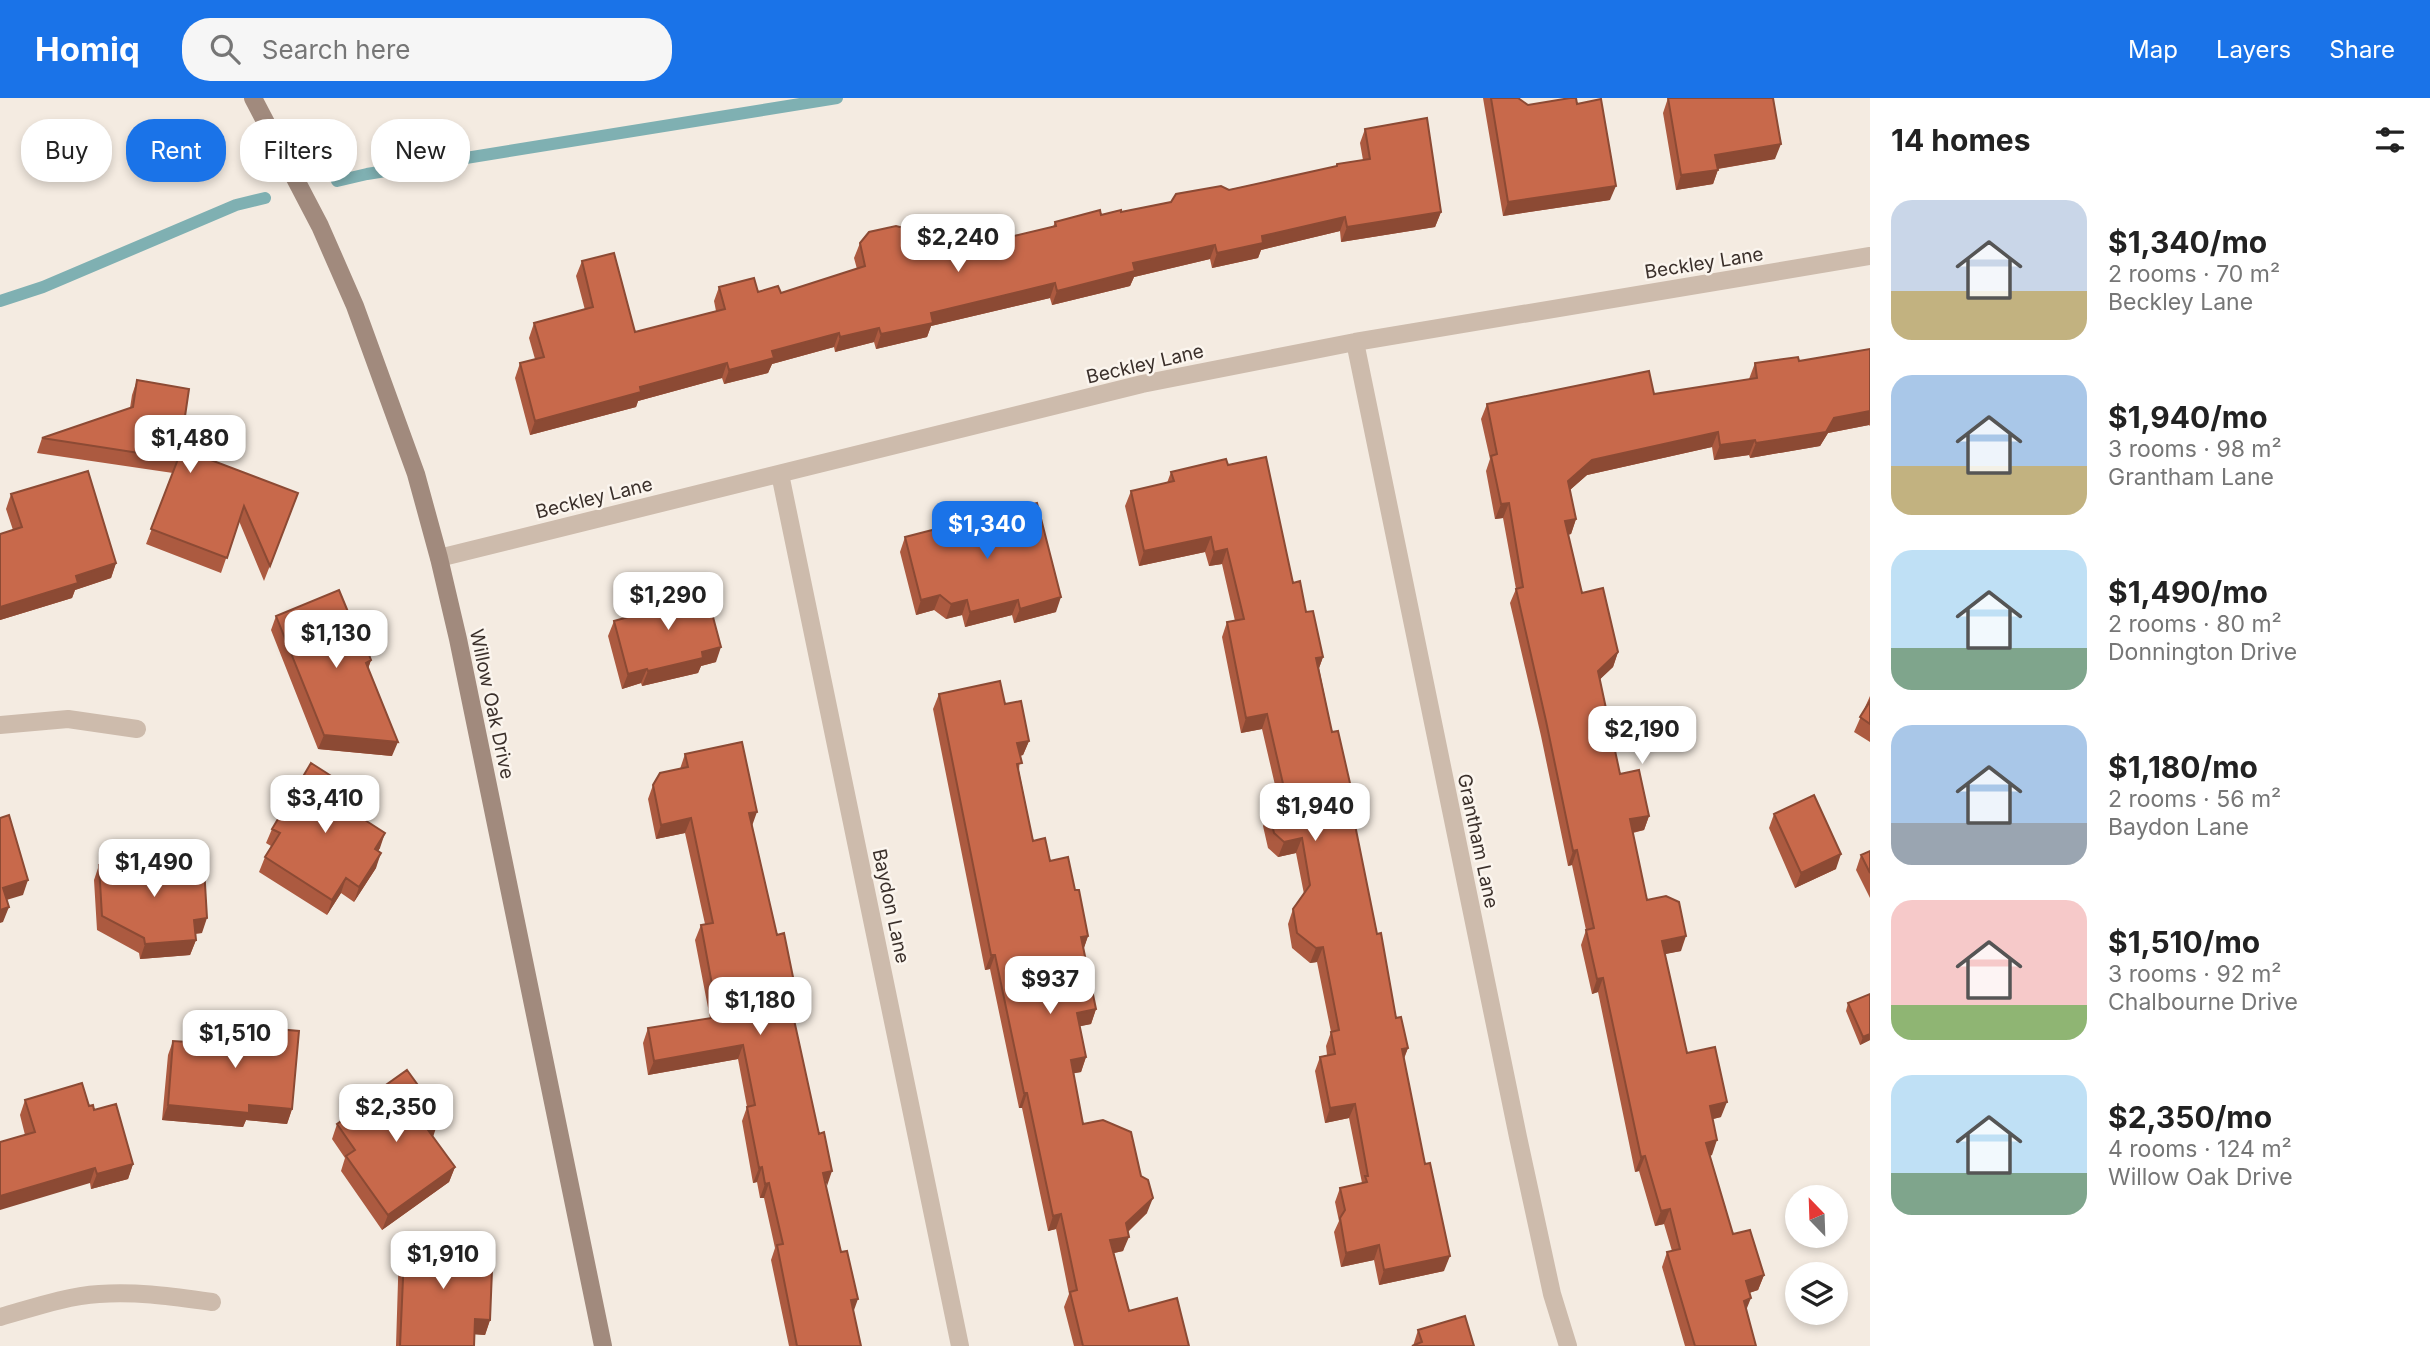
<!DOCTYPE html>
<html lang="en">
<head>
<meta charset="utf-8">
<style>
	body { margin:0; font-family:Inter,sans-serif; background:#f6f6f6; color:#222; height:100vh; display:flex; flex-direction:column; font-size:26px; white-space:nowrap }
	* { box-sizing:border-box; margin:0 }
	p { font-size:23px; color:#767676 }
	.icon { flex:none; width:38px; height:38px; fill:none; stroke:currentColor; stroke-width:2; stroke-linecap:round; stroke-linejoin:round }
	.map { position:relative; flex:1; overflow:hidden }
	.panel { display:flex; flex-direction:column; background:#fff; width:560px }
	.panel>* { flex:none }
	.top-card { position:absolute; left:21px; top:21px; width:665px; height:63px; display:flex; gap:14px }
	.needle { width:46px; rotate:337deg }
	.buttons { position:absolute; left:1785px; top:1087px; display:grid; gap:14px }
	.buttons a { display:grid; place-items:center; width:63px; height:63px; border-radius:50%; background:#fff; box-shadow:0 4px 10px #0003; font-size:35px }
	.price { position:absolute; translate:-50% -60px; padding:0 16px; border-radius:14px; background:#fff; color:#222; font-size:23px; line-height:46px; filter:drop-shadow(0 2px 4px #0008) }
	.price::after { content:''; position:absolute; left:50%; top:42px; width:21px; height:16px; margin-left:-10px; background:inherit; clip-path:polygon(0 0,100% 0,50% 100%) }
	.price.selected { background:#1a73e8; color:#fff }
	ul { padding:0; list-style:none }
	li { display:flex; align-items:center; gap:21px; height:175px; padding:0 21px }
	li span { display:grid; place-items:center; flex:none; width:196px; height:140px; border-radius:21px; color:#555 }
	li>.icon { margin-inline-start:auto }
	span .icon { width:84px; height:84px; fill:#fffc; stroke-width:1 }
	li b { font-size:30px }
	h2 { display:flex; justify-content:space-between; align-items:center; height:84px; padding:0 21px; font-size:30px }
	.tag { padding:0 24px; border-radius:28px; background:#fff; box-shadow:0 4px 10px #0003; font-size:24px; line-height:63px }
	.tag.selected { background:#1a73e8; color:#fff }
	header { display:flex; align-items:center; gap:42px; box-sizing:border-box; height:98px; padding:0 35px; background:#1a73e8; color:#fff }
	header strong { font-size:33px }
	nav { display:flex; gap:38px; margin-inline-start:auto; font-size:24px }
	.search { width:490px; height:63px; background:#f6f6f6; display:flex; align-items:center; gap:18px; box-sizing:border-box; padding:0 24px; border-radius:28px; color:#767676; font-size:26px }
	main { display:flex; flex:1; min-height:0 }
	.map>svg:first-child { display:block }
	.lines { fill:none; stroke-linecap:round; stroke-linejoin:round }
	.stream { stroke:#7fb0b2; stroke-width:12 }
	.street { stroke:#cdbbac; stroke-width:18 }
	.secondary { stroke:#a18a7d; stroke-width:18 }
	.wall { fill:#ac5a40 }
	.shaded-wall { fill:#8c4a34 }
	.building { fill:#c8694b; stroke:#8c4a34; stroke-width:2 }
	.labels { text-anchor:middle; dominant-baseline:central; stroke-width:5; stroke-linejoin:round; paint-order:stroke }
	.street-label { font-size:19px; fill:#3b302b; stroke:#fbf5ee }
</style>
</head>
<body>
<header>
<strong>Homiq</strong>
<div class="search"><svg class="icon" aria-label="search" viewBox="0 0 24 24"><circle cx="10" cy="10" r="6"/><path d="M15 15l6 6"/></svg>Search here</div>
<nav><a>Map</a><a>Layers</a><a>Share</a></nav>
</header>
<main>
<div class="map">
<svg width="1870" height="1248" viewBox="0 0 1870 1248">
	<rect width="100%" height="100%" fill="#f4ebe1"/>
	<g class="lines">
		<path class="stream" d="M337,83L367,76L837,0
			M0,203L43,189L236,107L265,100"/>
		<path class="street" d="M1355,244L1518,1039L1552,1196L1568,1248
			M780,376L960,1248
			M439,460L1142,286L1355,244L1870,158
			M0,627L68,621L137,631
			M0,1219C32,1210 66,1198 99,1196C137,1193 175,1199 212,1204"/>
		<path class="secondary" d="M253,0L320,128L355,208L416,376L439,460L458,541L603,1248"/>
	</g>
	<path class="wall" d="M1483,0H1518L1528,7L1577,6L1610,102L1503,118Z
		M1668,0L1775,61L1718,71L1713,86L1676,92L1663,15Z
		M1365,31L1441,114L1435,129L1341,144L1340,133L1261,152L1258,160L1212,170L1210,161L1134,179L1130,188L1052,207L1050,200L931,228L927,239L876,251L874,244L835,254L834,249L772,266L768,275L724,286L722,280L638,303L636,309L530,337L515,280L520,265L535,261L529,240L534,225L585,212L576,178L582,163L635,234L716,213L714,203L719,189L758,194L781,195L857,171L854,160L860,145L921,154L959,151L1053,129L1055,124L1121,114L1336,69L1337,66L1363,62L1360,45Z
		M1870,251V328L1869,327L1828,335L1820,348L1750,360L1749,357L1714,362L1712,349L1587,377L1570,392L1576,421L1571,436L1568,437L1582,495L1618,554L1613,569L1600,581L1620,676L1649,718L1644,732L1633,735L1647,802L1681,853L1664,856L1687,955L1721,1019L1713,1021L1712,1057L1710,1058L1733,1136L1764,1177L1758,1192L1749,1195L1746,1213L1756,1248H1685L1662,1169L1667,1154L1672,1153L1664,1126L1655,1128L1639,1073L1635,1074L1598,894L1592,896L1581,847L1586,832L1572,767L1568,768L1541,638L1510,505L1516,491L1503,420L1495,421L1486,373L1490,361L1481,321L1487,306L1654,296L1749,281L1755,265L1799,263Z
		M137,282L179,359L298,395L264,483L239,423L221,475L146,446L173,375L37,355L42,340L130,310L132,297Z
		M1228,367L1293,485L1306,514L1323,559L1319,570L1332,634L1352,715L1377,836L1396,920L1408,950L1404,961L1444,1173L1379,1187L1374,1162L1341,1169L1334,1134L1339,1123L1335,1104L1340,1090L1362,1085L1349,1020L1325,1025L1315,973L1320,959L1327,957L1326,948L1331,934L1317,864L1310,865L1292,850L1288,826L1293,811L1304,796L1296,755L1278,759L1268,750L1263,728L1269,713L1278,700L1262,631L1241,635L1222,539L1227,524L1235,523L1222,466L1209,468L1205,454L1139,468L1125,408L1131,393L1167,385L1171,374Z
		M11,396L116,465L111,480L75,492L72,500L0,522V436L13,432L6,411Z
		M905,439L1056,514L1014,525L1012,517L965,529L962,517L946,521L934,512L916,517L900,454Z
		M637,508L716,564L701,568L698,575L642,588L641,585L622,591L608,538L614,523L633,517Z
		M276,518L353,526L371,562L368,571L392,658L318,651L271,532Z
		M939,596L1005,606L1029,643L1023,657L1020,658L1019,673L1033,743L1075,792L1088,838L1083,852L1096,911L1091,926L1080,928L1086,959L1081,974L1073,975L1083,1026L1147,1115L1128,1134L1123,1153L1114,1155L1129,1213L1189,1248H1074L1064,1209L1069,1196L1056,1131L1048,1133L1022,1010H1019L990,871L985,872L933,611Z
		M1870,598V644L1854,634Z
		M685,656L752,727L777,837L794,884L789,897L826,1088L861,1248H789L771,1162L775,1150L764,1100H760L757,1084L753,1085L742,1023L747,1009L738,961L648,977L643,945L648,930L710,920L695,842L701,827L705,826L685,735L656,741L648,701L653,687L680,671Z
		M364,699L357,717L380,750L378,753L376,770L354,804L341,795L327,817L259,774L265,759L271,748L266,745L272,731Z
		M1774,716L1836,771L1795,790L1769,730Z
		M1870,753V800L1856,772L1861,757Z
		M99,767L177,771L202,835L195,836L196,842L190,857L140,861L139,855L97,832L94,782Z
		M1848,905L1870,942L1860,947L1846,913Z
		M219,926L292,1011L287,1026L246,1022L243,1029L162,1022L168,957L173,943L188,944L213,942Z
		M376,994L428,1001L426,1007L433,1039L455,1069L449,1084L382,1132L341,1073L345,1060L332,1041L337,1026L374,999Z
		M25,1002L89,1008L94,1012L133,1066L128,1081L91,1091L90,1085L25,1037L20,1017Z
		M405,1136L478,1172L490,1222L485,1237L474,1236V1248H396L399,1151Z
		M1418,1232L1474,1248H1413Z"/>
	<path class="shaded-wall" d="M1781,46L1775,61L1710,72L1715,57Z
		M1718,72L1713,86L1676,92L1681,77Z
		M1616,88L1610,102L1503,118L1508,104Z
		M1441,114L1435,129L1341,144L1347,129Z
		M1345,119L1340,133L1261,152L1258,160L1212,170L1217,155L1262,138Z
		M1215,147L1210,161L1134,179L1130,188L1052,207L1057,193L1133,165Z
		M1055,185L1050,200L931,228L927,239L876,251L881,236L931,215Z
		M879,230L874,244L835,254L840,239Z
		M839,235L834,249L772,266L768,275L724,286L729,272L772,253Z
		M727,265L722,280L638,303L636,309L530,337L535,323L640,289Z
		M1870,313V324L1869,327L1828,335L1820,348L1750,360L1756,345L1834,320Z
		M1718,334L1712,349L1587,377L1563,398L1568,383L1592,362Z
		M1755,342L1749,357L1714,362L1720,347Z
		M1509,405L1503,420L1495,421L1501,406Z
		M1576,421L1571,436L1559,438L1565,423Z
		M1211,439L1205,454L1139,468L1144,453Z
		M1227,451L1222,466L1209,468L1214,454Z
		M116,465L111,480L75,492L72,500L0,522V509L76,478Z
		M940,497L934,512L916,517L921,502Z
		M1061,499L1056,514L1014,525L1020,511Z
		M967,502L962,517L946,521L951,506Z
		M1018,502L1012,517L965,529L970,514Z
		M721,549L716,564L701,568L698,575L642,588L648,573L702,554Z
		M1618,554L1613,569L1593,588L1598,573Z
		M1323,559L1318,573L1316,560Z
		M371,562L366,576V565Z
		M647,571L641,585L622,591L628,576Z
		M1267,616L1262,631L1241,635L1246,620Z
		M324,637L398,644L392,658L318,651Z
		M1029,643L1023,657L1012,659L1017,645Z
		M364,699L359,713L348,730L354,715Z
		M757,714L752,728L749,715Z
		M1649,718L1644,732L1625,736L1630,721Z
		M691,720L685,735L656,741L661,727Z
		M385,735L380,750L370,765L375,751Z
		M1302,740L1296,755L1278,759L1284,744Z
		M1577,752L1572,767L1568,768L1573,753Z
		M381,755L376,770L354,804L359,789Z
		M1841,756L1836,771L1795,790L1801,775Z
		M346,780L341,795L327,817L332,802Z
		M28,782L23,797L0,804L3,790Z
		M9,809L3,824L0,825V812Z
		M207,820L202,835L189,836L194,822Z
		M1088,838L1083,853L1081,839Z
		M1686,838L1681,853L1656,858L1662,843Z
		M196,842L190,857L140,861L145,846Z
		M1323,849L1317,864L1310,865L1316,850Z
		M991,857H995L990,871L985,872Z
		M1603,880L1598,894L1592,896L1597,881Z
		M794,884L789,898L786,885Z
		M1096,911L1091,926L1072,930L1077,915Z
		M1870,936V942L1860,947L1863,939Z
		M743,947L738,961L648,977L654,963Z
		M1408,950L1402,964V951Z
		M1086,959L1081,974L1065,977L1071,962Z
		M1024,995H1027L1022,1010H1019Z
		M1727,1004L1721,1019L1705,1023L1710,1008Z
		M1355,1006L1349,1020L1325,1025L1330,1010Z
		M168,1007H249L292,1011L287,1026L246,1022L243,1029L162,1022Z
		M438,1024L433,1039L428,1032Z
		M1717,1042L1712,1057L1701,1059L1706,1045Z
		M1645,1058L1639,1073L1635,1074L1641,1059Z
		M133,1066L128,1081L91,1091L97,1076Z
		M455,1069L449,1084L382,1132L388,1117Z
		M762,1069L757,1084L753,1085L759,1070Z
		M95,1070L90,1085L0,1112V1098Z
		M832,1073L827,1088L823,1075Z
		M769,1085L764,1100H760L765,1086Z
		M1153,1100L1147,1115L1121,1140L1129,1139L1123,1153L1105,1157L1110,1142L1126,1125Z
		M1670,1111L1664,1126L1655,1128L1661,1113Z
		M1061,1116L1056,1131L1048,1133L1053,1118Z
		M1379,1147L1374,1162L1341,1169L1346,1155Z
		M1450,1158L1444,1173L1379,1187L1384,1172Z
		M1764,1177L1758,1192L1740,1198L1746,1183Z
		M1751,1200L1745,1215L1744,1203Z
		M858,1201L853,1215L851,1202Z
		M475,1221L490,1222L485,1237L470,1236Z"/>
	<path class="building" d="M1491,0H1518L1528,7L1570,0H1576L1577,6L1601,1L1616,88L1508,104Z
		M1668,0H1773L1781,46L1715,57L1718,72L1681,77Z
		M1427,20L1441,114L1347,129L1345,119L1262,138L1263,145L1217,155L1215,147L1133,165L1135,173L1057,193L1055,185L931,215L933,225L881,236L879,230L840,239L839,235L772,253L774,260L729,272L727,265L640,289L641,294L535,323L520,265L544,259L534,225L593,209L582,163L614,155L635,234L725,211L719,189L754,180L758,194L778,188L781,195L865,168L860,145L869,134L896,128L916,133L921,154L958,146L959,151L1056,128L1055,124L1100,112L1101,117L1121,112V114L1171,104L1176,96L1221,88L1229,92L1337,68V66L1370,61L1365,31Z
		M1870,251V313L1834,320L1826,334L1756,345L1755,342L1720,347L1718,334L1592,362L1568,383L1576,421L1565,423L1582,495L1603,490L1618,554L1598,573L1620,676L1639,672L1649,718L1630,721L1647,802L1666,798L1679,804L1686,838L1662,843L1687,955L1715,949L1727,1004L1710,1008L1717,1042L1706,1045L1733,1136L1750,1132L1764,1177L1746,1183L1751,1200L1744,1203L1756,1248H1695L1667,1154L1680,1151L1670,1111L1661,1113L1645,1058L1641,1059L1603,880L1597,881L1586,832L1594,830L1577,752L1573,753L1546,623L1516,491L1523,489L1509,405L1501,406L1491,358L1497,356L1487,306L1649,273L1654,296L1757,280L1755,265L1798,259L1799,263Z
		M137,282L189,291L179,359L182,351L298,395L270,468L244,408L227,460L151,431L178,361L42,340L133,309Z
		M1266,359L1293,485L1300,483L1306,514L1313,513L1323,559L1316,560L1332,634L1338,633L1355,707H1351L1377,836L1381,835L1396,920L1401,919L1408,950L1402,951L1425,1066L1430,1065L1450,1158L1384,1172L1379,1147L1346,1155L1340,1120L1345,1112L1340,1090L1367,1084L1365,1078H1368L1355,1006L1330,1010L1320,959L1335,956L1331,934L1339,932L1323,849L1316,850L1297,835L1293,811L1310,787L1302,740L1284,744L1274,735L1269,713L1284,690L1267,616L1246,620L1227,524L1244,521L1227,451L1214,454L1211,439L1144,453L1131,393L1174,383L1171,374L1226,361L1228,367Z
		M88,373L116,465L76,478L78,485L0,509V436L22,429L11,396Z
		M1037,405L1061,499L1020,511L1018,502L970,514L967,502L951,506L940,497L921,502L905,439Z
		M705,489L721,549L702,554L703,560L648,573L647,571L628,576L614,523L639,516L637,508Z
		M339,492L353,526L357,525L371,562L366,565L398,644L324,637L276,518Z
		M1000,583L1005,606L1021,603L1029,643L1017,645L1022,665L1017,666L1033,743L1045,740L1050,763L1068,759L1075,792H1079L1088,838L1081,839L1096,911L1077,915L1086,959L1071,962L1083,1026L1103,1022L1131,1034L1141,1078L1148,1082L1153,1100L1126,1125L1129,1139L1110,1142L1129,1213L1177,1200L1189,1248H1083L1070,1194L1077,1192L1061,1116L1053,1118L1027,995H1024L995,857H991L939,596Z
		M1870,603V626L1860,619Z
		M742,644L757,714L749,715L777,837L784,835L794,884L786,885L819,1036L824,1034L832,1073L823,1075L841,1154L847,1153L858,1201L851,1202L861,1248H797L777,1147L783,1146L769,1085L765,1086L762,1069L759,1070L747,1009L755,1007L743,947L654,963L648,930L718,919L701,827L713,825L691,720L661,727L653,687L660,675L688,669L685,656Z
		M311,665L364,699L354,715L385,735L375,751L381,755L359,789L346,780L332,802L265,759L280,735L272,731Z
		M1814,697L1841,756L1801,775L1774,716Z
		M9,717L28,782L3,790L9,809L0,812V720Z
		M1870,753V775L1861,757Z
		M176,762L177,771L204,769L207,820L194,822L196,842L145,846L144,840L102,818L99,767Z
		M1870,896V936L1863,939L1848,905Z
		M219,926L299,933L292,1011L249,1007V1015L168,1007L173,943L188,944L192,940L217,942Z
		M407,972L428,1001L424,1004L438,1024L428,1032L455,1069L388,1117L346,1058L355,1052L337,1026L378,997L376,994Z
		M82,985L89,1008L93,1007L94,1012L116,1006L133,1066L97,1076L95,1070L0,1098V1044L35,1034L25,1002Z
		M405,1136L480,1139L478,1172H492L490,1222L475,1221L474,1248H400Z
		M1465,1218L1474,1248H1412L1422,1244L1418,1232Z"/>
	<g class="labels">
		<g class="street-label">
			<text transform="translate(1704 165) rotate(-9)">Beckley Lane</text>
			<text transform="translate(1145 266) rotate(-13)">Beckley Lane</text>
			<text transform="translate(594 400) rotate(-14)">Beckley Lane</text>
			<text transform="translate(492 606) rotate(78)">Willow Oak Drive</text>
			<text transform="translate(1478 743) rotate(78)">Grantham Lane</text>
			<text transform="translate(891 808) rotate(78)">Baydon Lane</text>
		</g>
	</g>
</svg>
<div class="buttons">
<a><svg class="needle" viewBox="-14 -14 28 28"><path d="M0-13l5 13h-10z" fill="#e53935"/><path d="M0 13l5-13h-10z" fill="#767676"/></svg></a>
<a><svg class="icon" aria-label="layers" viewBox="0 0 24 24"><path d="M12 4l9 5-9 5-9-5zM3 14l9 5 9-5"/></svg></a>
</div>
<b class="price" style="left:958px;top:176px">$2,240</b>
<b class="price" style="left:190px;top:377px">$1,480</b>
<b class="price selected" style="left:987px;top:463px">$1,340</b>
<b class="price" style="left:668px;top:534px">$1,290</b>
<b class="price" style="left:336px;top:572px">$1,130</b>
<b class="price" style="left:1642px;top:668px">$2,190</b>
<b class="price" style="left:325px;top:737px">$3,410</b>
<b class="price" style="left:1315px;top:745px">$1,940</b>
<b class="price" style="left:154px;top:801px">$1,490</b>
<b class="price" style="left:1050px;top:918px">$937</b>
<b class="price" style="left:760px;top:939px">$1,180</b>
<b class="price" style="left:235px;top:972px">$1,510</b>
<b class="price" style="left:396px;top:1046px">$2,350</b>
<b class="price" style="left:443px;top:1193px">$1,910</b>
<div class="top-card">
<a class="tag">Buy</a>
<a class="tag selected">Rent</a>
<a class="tag">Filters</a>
<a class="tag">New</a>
</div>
</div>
<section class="panel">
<h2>14 homes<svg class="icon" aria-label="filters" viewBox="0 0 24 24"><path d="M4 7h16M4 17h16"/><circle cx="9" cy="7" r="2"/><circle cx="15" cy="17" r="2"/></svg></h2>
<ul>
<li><span style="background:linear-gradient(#c9d6e8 65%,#c2b280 0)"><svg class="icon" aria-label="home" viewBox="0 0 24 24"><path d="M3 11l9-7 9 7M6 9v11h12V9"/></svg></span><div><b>$1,340/mo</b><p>2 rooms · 70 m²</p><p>Beckley Lane</p></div></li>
<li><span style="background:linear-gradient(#a9c7e8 65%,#c2b280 0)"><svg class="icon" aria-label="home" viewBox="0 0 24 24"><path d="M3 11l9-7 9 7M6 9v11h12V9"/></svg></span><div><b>$1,940/mo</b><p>3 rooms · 98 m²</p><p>Grantham Lane</p></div></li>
<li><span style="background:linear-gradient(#bfe0f5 70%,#7fa58c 0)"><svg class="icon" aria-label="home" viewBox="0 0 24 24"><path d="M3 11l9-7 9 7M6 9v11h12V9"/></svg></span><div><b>$1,490/mo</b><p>2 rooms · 80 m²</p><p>Donnington Drive</p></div></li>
<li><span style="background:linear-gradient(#a9c7e8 70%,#9aa5b1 0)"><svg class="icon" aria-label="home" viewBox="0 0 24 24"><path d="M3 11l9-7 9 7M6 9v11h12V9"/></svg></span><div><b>$1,180/mo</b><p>2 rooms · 56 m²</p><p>Baydon Lane</p></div></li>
<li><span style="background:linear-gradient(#f6c9c9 75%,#8fb573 0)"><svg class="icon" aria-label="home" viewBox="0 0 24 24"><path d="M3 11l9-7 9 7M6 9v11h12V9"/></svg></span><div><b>$1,510/mo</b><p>3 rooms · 92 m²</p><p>Chalbourne Drive</p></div></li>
<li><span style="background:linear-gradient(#bfe0f5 70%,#7fa58c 0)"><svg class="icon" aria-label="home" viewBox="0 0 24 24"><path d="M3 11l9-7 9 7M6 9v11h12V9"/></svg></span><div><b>$2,350/mo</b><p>4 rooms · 124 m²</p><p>Willow Oak Drive</p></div></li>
</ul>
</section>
</main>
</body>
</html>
